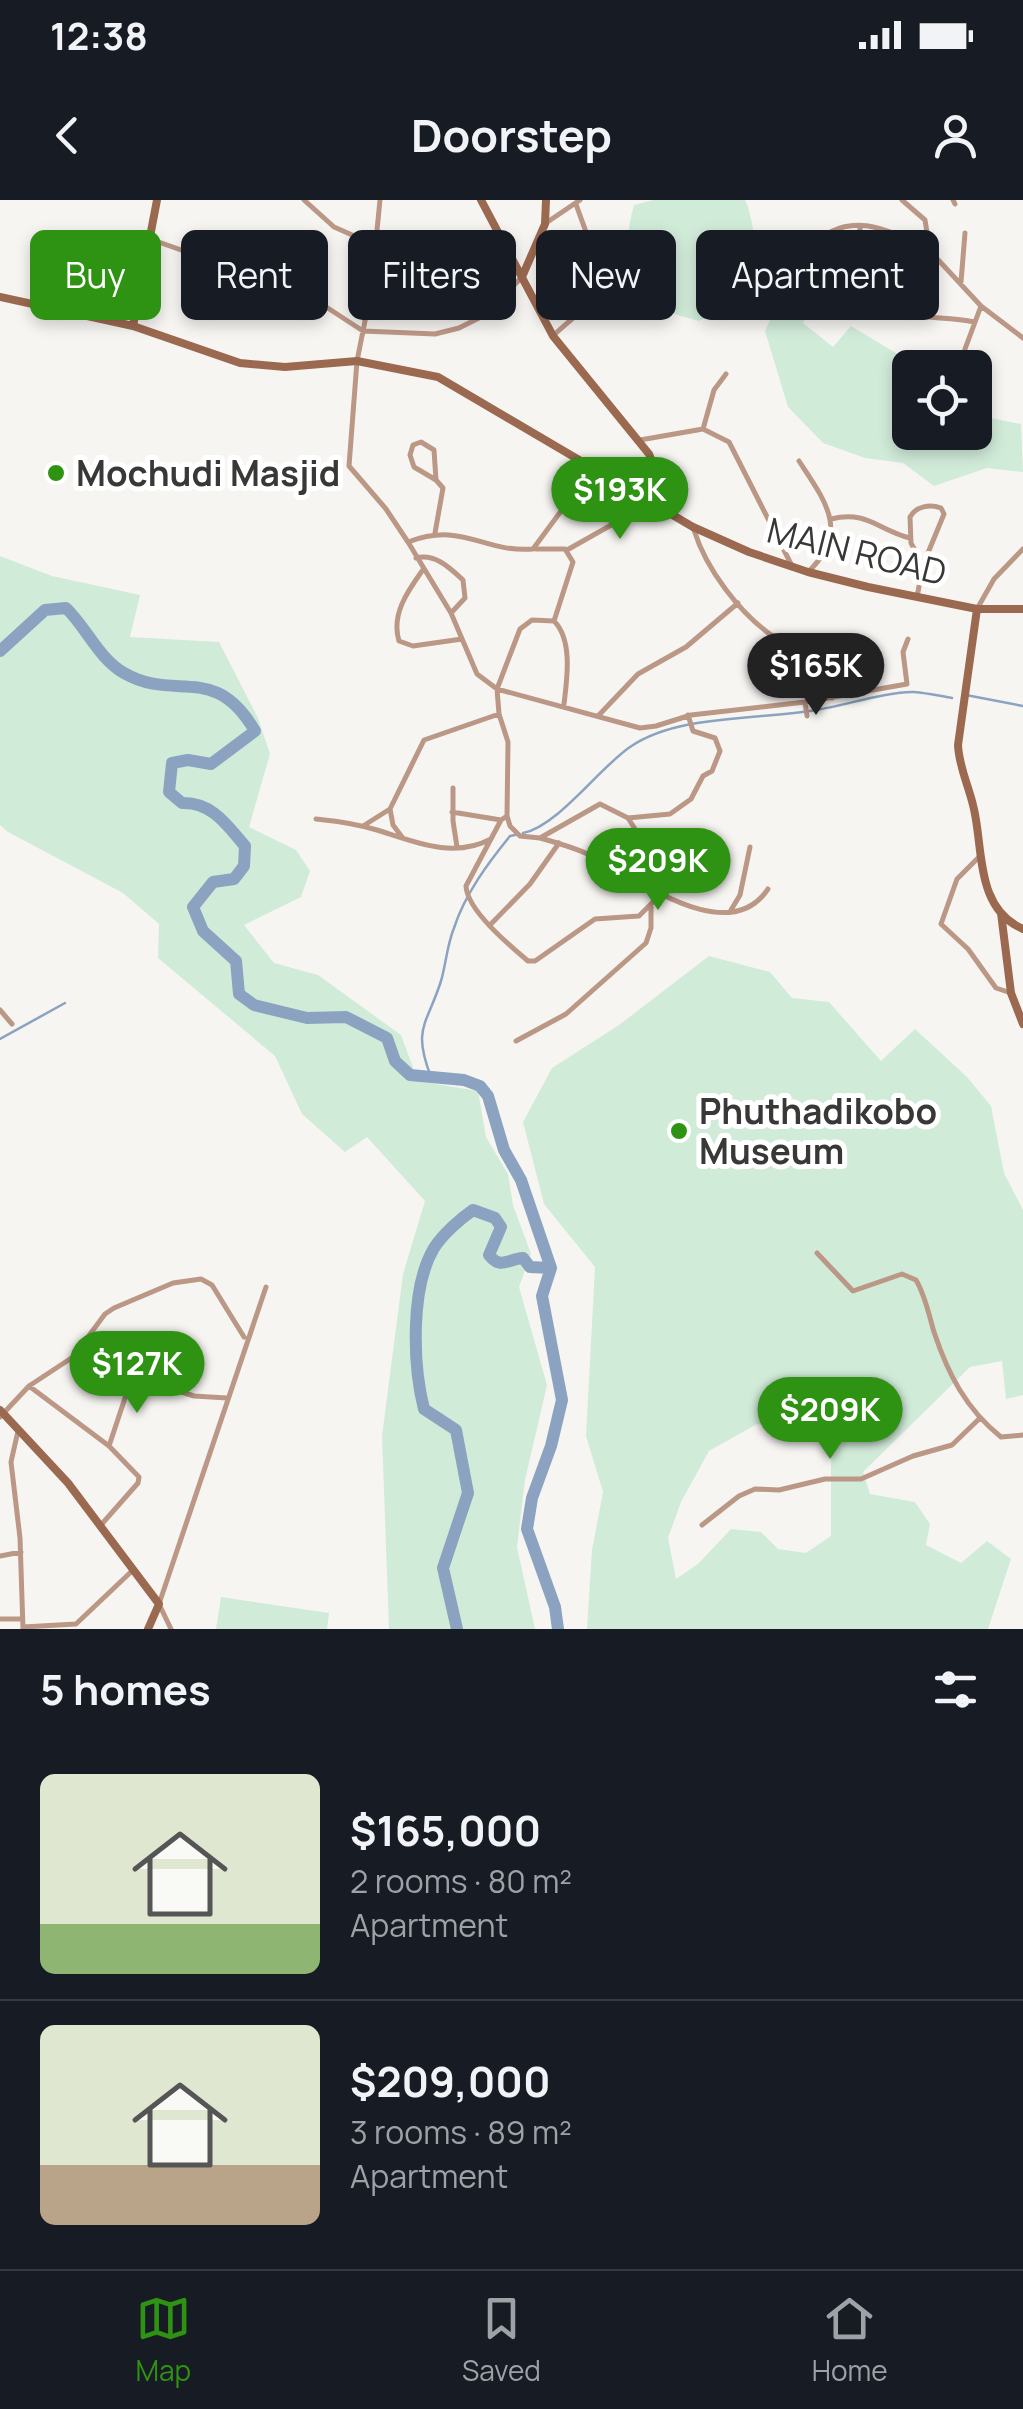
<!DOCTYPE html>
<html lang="en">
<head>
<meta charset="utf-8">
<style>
	body { margin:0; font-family:Manrope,sans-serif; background:#20242c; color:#f1f3f6; height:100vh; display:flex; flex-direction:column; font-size:38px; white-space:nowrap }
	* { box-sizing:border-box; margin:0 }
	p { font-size:32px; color:#9ea1a6 }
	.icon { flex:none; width:55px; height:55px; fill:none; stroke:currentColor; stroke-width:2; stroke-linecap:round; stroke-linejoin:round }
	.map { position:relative; height:1429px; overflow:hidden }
	.side { display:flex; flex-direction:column; background:#171b24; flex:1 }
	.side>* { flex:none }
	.guide { position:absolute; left:30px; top:30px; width:965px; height:90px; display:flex; gap:20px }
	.controls { position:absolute; left:892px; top:150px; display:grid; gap:20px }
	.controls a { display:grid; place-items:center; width:100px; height:100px; border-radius:15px; background:#171b24; box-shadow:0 5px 15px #0003; font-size:50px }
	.price { position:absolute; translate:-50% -85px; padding:0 22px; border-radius:35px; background:#2e9213; color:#fff; font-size:32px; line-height:65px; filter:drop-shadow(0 2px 5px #0008) }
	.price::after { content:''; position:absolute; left:50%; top:60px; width:30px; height:22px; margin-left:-15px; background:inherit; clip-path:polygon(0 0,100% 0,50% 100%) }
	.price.selected { background:#222; color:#fff }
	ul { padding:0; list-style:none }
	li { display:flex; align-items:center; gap:30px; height:250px; padding:0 40px }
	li+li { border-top:2px solid #363941 }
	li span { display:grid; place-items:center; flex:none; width:280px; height:200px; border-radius:15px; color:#555 }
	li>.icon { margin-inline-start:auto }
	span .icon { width:120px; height:120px; fill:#fffc; stroke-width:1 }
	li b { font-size:42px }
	h2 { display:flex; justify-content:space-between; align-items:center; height:120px; padding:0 40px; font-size:42px }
	.tag { padding:0 35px; border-radius:15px; background:#171b24; box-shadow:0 5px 15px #0003; font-size:35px; line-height:90px }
	.tag.selected { background:#2e9213; color:#fff }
	.status { display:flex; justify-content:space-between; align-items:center; height:70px; padding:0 50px; background:#171b24; direction:ltr }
	.status svg { height:28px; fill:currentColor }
	header { display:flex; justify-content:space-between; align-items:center; height:130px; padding:0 40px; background:#171b24; font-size:45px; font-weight:700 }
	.tab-bar { display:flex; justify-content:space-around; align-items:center; height:140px; border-top:2px solid #363941; background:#171b24; font-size:28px; color:#9ea1a6 }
	.tab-bar a { display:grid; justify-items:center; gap:5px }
	.tab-bar .selected { color:#2e9213 }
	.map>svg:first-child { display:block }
	.green { fill:#d1ebd9; fill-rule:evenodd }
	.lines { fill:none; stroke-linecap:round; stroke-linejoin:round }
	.stream { stroke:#8ba3c0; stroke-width:2.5 }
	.river { stroke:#8ba3c0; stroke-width:12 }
	.street { stroke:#bb9786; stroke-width:5 }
	.secondary { stroke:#9b6950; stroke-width:8 }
	.poi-dot { fill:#2e9213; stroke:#fff; stroke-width:4 }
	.labels { text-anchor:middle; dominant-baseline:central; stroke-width:10; stroke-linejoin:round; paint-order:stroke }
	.poi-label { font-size:35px; font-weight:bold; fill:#383837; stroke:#fff; text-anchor:start }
	.street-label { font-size:35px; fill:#383837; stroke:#fff }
</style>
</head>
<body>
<div class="status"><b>12:38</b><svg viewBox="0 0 49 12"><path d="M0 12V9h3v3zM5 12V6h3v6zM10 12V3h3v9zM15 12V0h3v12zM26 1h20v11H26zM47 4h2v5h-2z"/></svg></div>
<header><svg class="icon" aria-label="back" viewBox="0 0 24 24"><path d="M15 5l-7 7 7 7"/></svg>Doorstep<svg class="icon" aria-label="person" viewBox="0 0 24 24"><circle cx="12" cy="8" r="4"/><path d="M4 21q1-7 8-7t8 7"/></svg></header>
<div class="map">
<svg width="1023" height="1429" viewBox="0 0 1023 1429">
	<rect width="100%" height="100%" fill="#f7f5f2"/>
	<path class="green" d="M653,0H745C752,11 758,62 762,81L730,107L699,121C690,118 677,116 668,111C627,90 622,44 634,5Z
		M786,75L817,85L803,123L833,147L851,126L919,167L910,168V232L958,233L961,238L967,233L975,232V225L985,217L1021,224L1023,272L987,268L934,286L903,263L865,258L823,243L788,207L765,131L782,94Z
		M0,356L52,376L140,395L130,437L219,442L258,518L270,554L249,627L296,650L310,671L301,697L244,725L274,763L318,775L401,835L418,881L478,891L486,937L508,974L513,1005L531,1054L519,1087L547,1185L525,1280L517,1347L535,1429H389L382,1236L403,1074L425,1001L367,937L345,952L302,914L275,856L158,758L159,724L123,693L8,632L0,625Z
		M709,756L770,772L792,798L829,802L881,861L915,829L967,877L991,906L1004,973L1023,1010V1195L1006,1199L1002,1161L970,1167L863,1272L870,1294L915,1302L930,1324L926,1345L961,1363L987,1341L1011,1359L988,1429H587L592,1350L603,1292L586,1236L595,1067L544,1004L523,922L552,868L619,825ZM757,1224L815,1234L831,1257V1336L806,1353L778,1349L761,1332L731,1329L698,1364L676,1379L668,1338L681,1302L709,1251Z
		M221,1397L329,1413L327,1429H216Z"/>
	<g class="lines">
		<path class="stream" d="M966,495L1023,506
			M523,633C558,626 599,568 630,547C678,514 758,520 816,510C843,506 889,491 914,492C927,493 940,496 952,498
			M0,839L65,803
			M431,877C412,828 427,825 441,781C446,764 447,745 454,728C465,694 488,663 510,636L515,635"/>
		<path class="river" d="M0,451L45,410L66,408C86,427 99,459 124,473C176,503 214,461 255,531L211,564L188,560L172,563L169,592L182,603C212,602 227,625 245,646L244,666L234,679L213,682L193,707L203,731L236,761L239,794L254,805L307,818L346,817L387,838L395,861L410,875L464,880L480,886L488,896L504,950L521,980L551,1068L530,1067L523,1058C508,1059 501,1070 489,1055L501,1027L495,1018L473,1010C460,1019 443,1034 434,1048C410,1088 413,1166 424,1209L456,1230L468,1293L443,1368L457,1429
			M551,1068L542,1096L562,1200L551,1246L532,1298L527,1329L555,1407L558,1429"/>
		<path class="street" d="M304,0L334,27L375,45
			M380,0L371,91L357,161L349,266L386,309L408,342L451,413L477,474L497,489L640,528L656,526L691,515L805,502L907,484L903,452L908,439
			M902,0L925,20L930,51L981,106L1023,138
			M953,0L955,4
			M546,23L580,0
			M819,36L845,79L853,80L857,76L860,28
			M150,39L289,88L314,99L363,131L435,134L459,128L485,115L522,77
			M797,49L807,50C847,7 886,28 930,51
			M961,82L965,33
			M885,105C912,122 943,115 974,122
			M553,136C565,124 583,112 591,96C605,70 584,29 576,4
			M965,149L981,106
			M703,229L729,242L791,364
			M640,240L703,229L714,190L726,174
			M799,261C826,302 850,332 808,372
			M831,319C867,310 878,330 910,338
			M694,330C706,369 740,414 774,437C787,446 806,445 819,454C833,465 832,483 832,498
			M435,333L443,288L436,280L414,267L410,255L413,245L421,242L434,250L436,280
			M408,342C463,321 482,353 533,349L564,307L610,278
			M536,349H565L573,362L554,421
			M567,350L652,302
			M416,358C435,353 450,368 463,380L465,398L451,413
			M422,371C407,392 391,415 399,441L413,446L462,439
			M917,397L923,365L944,314L941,308C930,304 916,306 910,317L911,343L923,365
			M977,409L994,379L1023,349
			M805,502L807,516
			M564,504C567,479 573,440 554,421L532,420L520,429L497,489L499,514L508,542L507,616L510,626L520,636L540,638L600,604L628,618L670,614L691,599L703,576L712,571L720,551L715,538L693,531L688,515
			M598,516L638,474L686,447L738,403
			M453,588V621L457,647
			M390,609L393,625L402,637
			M452,612L501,620
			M507,616L501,620L466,686C467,710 509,745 528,761H535L595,719L639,716L660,695
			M628,618L644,643L672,669
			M316,619C336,621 357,624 377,630C415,642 453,659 491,639
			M363,626L390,609L424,540L499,514
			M540,638C558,643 576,648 592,656C635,676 727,750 768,689
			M979,657L957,679L941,724L968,749L996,788L1011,793
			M731,710L740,695L750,647
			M491,724L530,684L559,643
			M0,810L12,824
			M516,841L566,814L646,743L651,728V706
			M817,1053L853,1091L902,1074L916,1080C925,1095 929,1115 934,1132C948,1174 966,1209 1001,1237L1023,1235
			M73,1157L105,1114L114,1108L173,1083L201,1079L212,1085L244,1137
			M29,1186L109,1246L139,1277L138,1283L101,1325
			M0,1217L29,1186L73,1157L194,1196L227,1198
			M18,1231L11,1262L20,1338L23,1429
			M109,1246L133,1174
			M702,1325L739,1296L755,1289L779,1290L825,1279H861L913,1256L952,1245L980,1218
			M0,1356L21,1352
			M0,1419H22
			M23,1427L76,1424L133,1370
			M171,1429L159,1404L266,1087"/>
		<path class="secondary" d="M481,0L553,136L649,254L673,313
			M522,77L545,24L546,0
			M0,97L133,126L240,163L285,167L357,161L438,177L693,327L749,352L808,372L868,387L977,409H1023
			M133,126L157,0
			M977,409L958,545C959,567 968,584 973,605C984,646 974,708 1023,729
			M1001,713L1011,793L1023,824
			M0,1210L68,1283L159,1404L148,1429"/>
	</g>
	<g class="poi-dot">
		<circle cx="56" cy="273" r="10"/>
		<circle cx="679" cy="931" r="10"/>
	</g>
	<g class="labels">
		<g class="poi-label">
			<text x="76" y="273">Mochudi Masjid</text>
			<text x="699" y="911">Phuthadikobo<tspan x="699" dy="40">Museum</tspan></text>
		</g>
		<g class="street-label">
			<text transform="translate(857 351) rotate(14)">MAIN ROAD</text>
		</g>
	</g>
</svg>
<div class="controls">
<a><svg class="icon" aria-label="locate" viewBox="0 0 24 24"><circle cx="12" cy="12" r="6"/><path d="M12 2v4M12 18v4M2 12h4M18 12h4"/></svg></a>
</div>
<b class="price" style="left:620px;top:342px">$193K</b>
<b class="price selected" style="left:816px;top:518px">$165K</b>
<b class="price" style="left:658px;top:713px">$209K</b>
<b class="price" style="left:137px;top:1216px">$127K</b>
<b class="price" style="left:830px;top:1262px">$209K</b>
<div class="guide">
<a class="tag selected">Buy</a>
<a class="tag">Rent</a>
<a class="tag">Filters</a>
<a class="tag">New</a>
<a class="tag">Apartment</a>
</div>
</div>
<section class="side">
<h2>5 homes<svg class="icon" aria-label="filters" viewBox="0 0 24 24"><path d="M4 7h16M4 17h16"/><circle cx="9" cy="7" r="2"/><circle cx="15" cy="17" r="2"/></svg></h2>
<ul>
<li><span style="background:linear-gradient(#dfe7d0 75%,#8fb573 0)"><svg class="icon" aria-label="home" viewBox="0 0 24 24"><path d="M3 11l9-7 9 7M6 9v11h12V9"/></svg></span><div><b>$165,000</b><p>2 rooms · 80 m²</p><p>Apartment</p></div></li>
<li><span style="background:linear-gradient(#dfe7d0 70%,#b9a48a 0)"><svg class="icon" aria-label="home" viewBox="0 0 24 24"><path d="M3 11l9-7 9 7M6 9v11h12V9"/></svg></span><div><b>$209,000</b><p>3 rooms · 89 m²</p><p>Apartment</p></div></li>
</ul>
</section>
<nav class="tab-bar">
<a class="selected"><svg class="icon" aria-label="map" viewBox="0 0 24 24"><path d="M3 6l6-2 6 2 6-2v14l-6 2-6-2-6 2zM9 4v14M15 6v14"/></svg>Map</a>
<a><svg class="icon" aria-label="saved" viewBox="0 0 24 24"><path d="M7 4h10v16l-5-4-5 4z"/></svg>Saved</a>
<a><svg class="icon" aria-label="home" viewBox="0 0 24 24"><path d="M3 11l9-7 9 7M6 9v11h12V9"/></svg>Home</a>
</nav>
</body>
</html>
